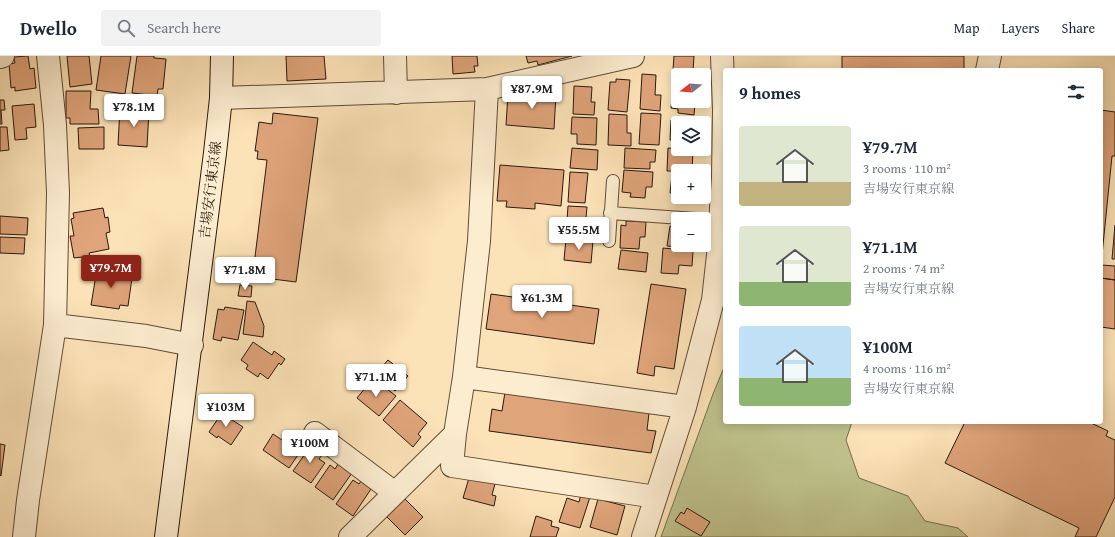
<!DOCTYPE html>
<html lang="en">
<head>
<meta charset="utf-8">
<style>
	body { margin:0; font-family:"Gentium Book Plus","Noto Serif JP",serif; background:#f2f2f3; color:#1f2937; height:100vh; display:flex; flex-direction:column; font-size:15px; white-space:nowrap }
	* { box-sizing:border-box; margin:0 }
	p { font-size:13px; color:#747a83 }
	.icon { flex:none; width:22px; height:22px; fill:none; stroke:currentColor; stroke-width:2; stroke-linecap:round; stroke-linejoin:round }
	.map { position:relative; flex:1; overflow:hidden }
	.panel { position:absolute; left:723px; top:12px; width:380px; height:356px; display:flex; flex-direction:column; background:#fff; border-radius:4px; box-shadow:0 2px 10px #0003 }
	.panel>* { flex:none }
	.needle { width:26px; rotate:253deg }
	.buttons { position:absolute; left:671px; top:12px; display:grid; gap:8px }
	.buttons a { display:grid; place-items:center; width:40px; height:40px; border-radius:4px; background:#fff; box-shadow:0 2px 10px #0003; font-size:20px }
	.price { position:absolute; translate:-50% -34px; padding:0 9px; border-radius:4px; background:#fff; color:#222; font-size:13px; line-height:26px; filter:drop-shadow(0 1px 2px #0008) }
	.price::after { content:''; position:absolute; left:50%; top:24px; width:12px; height:9px; margin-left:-6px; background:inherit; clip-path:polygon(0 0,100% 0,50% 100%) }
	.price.on { background:#8f2418; color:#fff }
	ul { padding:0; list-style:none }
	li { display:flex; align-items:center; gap:12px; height:100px; padding:0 16px }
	li span { display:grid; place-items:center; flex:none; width:112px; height:80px; border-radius:4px; color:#555 }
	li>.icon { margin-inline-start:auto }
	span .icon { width:48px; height:48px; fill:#fffc; stroke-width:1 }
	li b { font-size:17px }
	h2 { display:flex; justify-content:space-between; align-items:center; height:48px; padding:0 16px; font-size:17px }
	header { display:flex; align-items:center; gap:24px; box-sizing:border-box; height:56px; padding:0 20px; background:#fff; border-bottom:1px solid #e0e1e3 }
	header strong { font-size:19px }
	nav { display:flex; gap:22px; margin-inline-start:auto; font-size:14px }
	.search { width:280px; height:36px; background:#f2f2f3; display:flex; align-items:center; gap:10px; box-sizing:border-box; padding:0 14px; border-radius:4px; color:#747a83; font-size:15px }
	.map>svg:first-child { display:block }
	.green { fill:#c0c38d; stroke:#746e4e }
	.building { fill:#e0a47b; stroke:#29190e }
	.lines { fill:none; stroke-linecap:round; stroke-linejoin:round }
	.service-casing { stroke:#5e4c38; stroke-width:14 }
	.minor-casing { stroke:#5e4c38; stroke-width:24 }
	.secondary-casing { stroke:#29190e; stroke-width:24 }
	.service { stroke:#fdedd0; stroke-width:12 }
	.minor { stroke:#fdedd0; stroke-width:22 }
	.secondary { stroke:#fdedd0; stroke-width:22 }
	.labels { text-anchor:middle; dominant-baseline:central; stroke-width:3; stroke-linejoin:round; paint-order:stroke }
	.street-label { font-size:14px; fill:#29190e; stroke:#fdedd0 }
</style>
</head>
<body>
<header>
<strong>Dwello</strong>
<div class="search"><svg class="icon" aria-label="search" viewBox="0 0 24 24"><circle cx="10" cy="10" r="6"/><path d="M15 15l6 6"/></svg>Search here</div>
<nav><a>Map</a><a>Layers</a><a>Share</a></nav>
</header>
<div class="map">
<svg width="1115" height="481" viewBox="0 0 1115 481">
	<rect width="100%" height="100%" fill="#fce3b7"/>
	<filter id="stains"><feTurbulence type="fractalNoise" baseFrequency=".005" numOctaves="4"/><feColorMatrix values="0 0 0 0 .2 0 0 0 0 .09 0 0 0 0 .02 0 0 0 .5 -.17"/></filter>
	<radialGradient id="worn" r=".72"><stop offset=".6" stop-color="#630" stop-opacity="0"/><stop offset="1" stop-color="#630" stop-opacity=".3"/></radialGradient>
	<path class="green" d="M725,309V366H852L846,384L859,422L908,440L925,465L958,472L968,481H661L713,338Z"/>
	<path class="building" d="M28,0L30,13L34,12L36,32L15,35V31L11,32L9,8L15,7L14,1Z
		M67,0H89L92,28L70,31Z
		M101,0H131L125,38L96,34Z
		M137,0H154V2L166,3L163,33H158L157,40L132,37Z
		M286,0H324L326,23L287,25Z
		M452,0H477L478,10H474L475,16L453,18Z
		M526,0H572L538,9L537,5L528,7Z
		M674,0H694L693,15L689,14V19H678V28L672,27Z
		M842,0H964V14H842Z
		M642,18L656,19L655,39H661L660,55L640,53Z
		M616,23L630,24L627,56L608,54L610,26H616Z
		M574,30L592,31L591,46H595L594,59L573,58Z
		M673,31H678V45H701L700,48H695L694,59L678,57V53L671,52Z
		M66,35H91L90,53H98L99,68H70V62H66Z
		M531,36L556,38L554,73L506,69L508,38L530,40Z
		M0,44H4L5,54H1L2,68H0Z
		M34,48L36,71L26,72L27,83L15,84L12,50Z
		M120,52L149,54L147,91L118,89Z
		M1101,54L1115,56V100H1112L1101,209L1115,210V224L1101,222Z
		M273,57L318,62L296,226L241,219L243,208L254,209L267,104L257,103L258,95H255L259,66L272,68Z
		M641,57L661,58L659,89L639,88Z
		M609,58L627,59V77H631V90L608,89Z
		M572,61L597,62L596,89L577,88V78H571Z
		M671,64L693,66V67H678V89L673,88V84H670Z
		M0,71H7L9,94L0,95Z
		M104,71V93H79L78,72Z
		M572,92L598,94L597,114L570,112Z
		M625,92L656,94L655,106H650V113L624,112Z
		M668,92L693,94L692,115H667Z
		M500,109L564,114L561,150L535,147V153L506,151L507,145H497Z
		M624,114L653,116L652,131H646L645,142L630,141L631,137L622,136Z
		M570,116L588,117L585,147L568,146Z
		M672,119H678V138L670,137Z
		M678,141H691V145L678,144Z
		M568,150L587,151L584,182L566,180Z
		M103,152L105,162L108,161L110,176L106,177L109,193L89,197L90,200L74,202L70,180H74L71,163L74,162L73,157Z
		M0,160L28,162L27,179L0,178Z
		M626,165L646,166L645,181H640L639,193L620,192L621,169L626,170Z
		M676,168H678V189H690V192L667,190L670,170L676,171Z
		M1115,169V203H1112Z
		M0,181L25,182L24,198L0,197Z
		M566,183L593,185L591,207L564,204Z
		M663,192L693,195L692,210L679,209L678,218L661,217Z
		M621,194L648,197L646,216L618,213Z
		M97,213L128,218L127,222H132L128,250L120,249L119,253L91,249Z
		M1101,222L1115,224V273L1101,271Z
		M651,228L686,233L674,313L655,310L654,320L637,317Z
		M240,229L252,230L251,241L238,240Z
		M491,238L599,253L594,288L486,273Z
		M247,245L255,246L264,270L263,281L243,278Z
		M225,251L244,254L238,284L222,281L221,285L213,283L218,253L224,254Z
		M253,286L272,299L274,295L285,303L281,309L279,307L268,323L260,317L258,321L246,313L248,309L241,304Z
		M388,304L408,320L395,335L375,319Z
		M370,326L379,333L382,329L396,340L379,360L357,342Z
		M505,336L649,357L647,374L656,375L651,397L489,375L492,353L502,355Z
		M400,344L427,367L418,378L421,381L413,391L383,364Z
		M224,354L231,359L229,362L243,371L231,389L218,380L217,382L209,376Z
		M965,366H1089L1108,375L1106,380L1115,384V441L1096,481H1075L1079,472L945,407Z
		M273,378L300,396L289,412L263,394Z
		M0,388L5,389L1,420L0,419Z
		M312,388L324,396L319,403L325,407L311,427L293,415Z
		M338,408L352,417L333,444L315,431L330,409L335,413Z
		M469,422L496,424L492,439L496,440L494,450L463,442Z
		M353,424L359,428L361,425L371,433L353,460L336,448Z
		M581,438L590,441L580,472L559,466L567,442L579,446Z
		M405,443L423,461L405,479L387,461Z
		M598,443L625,450L617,479L590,471Z
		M687,452L710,466L701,480L675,465L681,456L684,458Z
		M536,460L552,465L551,470L559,472L556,481H530Z"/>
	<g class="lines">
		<defs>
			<path id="service" d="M610,157L696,163
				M609,185L613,125"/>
			<path id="minor" d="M395,0L396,37
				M0,1L3,0
				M987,14L990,0
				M221,42L487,33L633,0
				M55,269L146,280L192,289
				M464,321L479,185L487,33
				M315,377L395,437
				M656,441L452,410L455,378L464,321L685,351
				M24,481L28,444L55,269L58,137L55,69L48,0
				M350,481L455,378
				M643,481L685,351L713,244L718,199L723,121L724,54L722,0"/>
			<path id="secondary" d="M166,481L215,97L221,42L222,0"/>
		</defs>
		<use href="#service" class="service-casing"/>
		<use href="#minor" class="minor-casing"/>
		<use href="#secondary" class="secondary-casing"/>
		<use href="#service" class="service"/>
		<use href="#minor" class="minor"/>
		<use href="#secondary" class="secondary"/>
	</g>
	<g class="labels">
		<g class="street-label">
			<text transform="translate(210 134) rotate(-83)">吉場安行東京線</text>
		</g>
	</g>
	<rect width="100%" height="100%" filter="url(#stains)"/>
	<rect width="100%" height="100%" fill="url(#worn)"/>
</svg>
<div class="buttons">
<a><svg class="needle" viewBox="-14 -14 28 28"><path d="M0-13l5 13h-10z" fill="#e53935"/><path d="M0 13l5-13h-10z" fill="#747a83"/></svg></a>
<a><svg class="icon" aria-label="layers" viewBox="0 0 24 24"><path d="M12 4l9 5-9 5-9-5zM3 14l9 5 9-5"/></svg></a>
<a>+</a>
<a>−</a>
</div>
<b class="price" style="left:532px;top:54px">¥87.9M</b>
<b class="price" style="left:134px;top:72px">¥78.1M</b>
<b class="price" style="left:579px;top:195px">¥55.5M</b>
<b class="price on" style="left:111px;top:233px">¥79.7M</b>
<b class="price" style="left:245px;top:235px">¥71.8M</b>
<b class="price" style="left:542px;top:263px">¥61.3M</b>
<b class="price" style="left:376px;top:342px">¥71.1M</b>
<b class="price" style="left:226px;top:372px">¥103M</b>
<b class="price" style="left:310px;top:408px">¥100M</b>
<section class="panel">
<h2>9 homes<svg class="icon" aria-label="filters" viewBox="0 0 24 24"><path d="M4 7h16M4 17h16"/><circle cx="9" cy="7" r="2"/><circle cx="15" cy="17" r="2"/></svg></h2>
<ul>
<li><span style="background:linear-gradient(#dfe7d0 70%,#c2b280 0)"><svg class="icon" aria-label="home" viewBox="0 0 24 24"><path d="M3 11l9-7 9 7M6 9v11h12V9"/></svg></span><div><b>¥79.7M</b><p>3 rooms · 110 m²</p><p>吉場安行東京線</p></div></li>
<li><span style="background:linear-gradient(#dfe7d0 70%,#8fb573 0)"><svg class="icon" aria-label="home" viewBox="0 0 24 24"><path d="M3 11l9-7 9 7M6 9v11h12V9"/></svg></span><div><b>¥71.1M</b><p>2 rooms · 74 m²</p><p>吉場安行東京線</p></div></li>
<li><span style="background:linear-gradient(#bfe0f5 65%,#8fb573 0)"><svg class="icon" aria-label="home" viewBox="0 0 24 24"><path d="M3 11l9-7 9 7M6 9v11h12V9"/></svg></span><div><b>¥100M</b><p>4 rooms · 116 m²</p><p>吉場安行東京線</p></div></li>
</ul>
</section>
</div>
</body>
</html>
